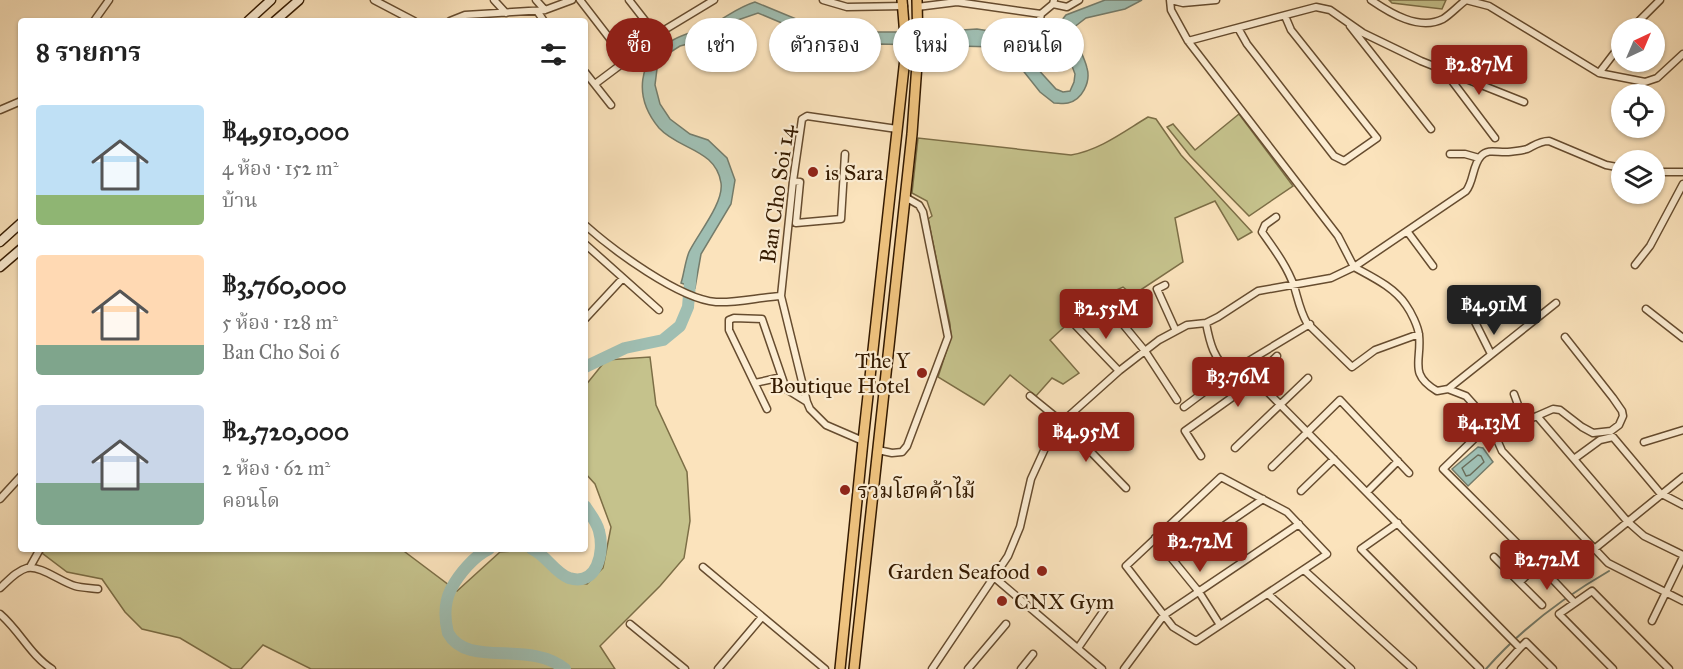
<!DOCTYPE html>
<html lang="th">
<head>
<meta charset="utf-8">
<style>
	body { margin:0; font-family:"IM FELL Great Primer","Noto Serif Thai",serif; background:#f2f2f2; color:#222; height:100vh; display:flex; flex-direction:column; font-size:22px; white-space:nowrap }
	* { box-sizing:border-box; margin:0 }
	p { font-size:20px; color:#767676 }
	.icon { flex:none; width:33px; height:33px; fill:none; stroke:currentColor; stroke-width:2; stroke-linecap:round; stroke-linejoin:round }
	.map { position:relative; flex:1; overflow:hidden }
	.sheet { position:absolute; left:18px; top:18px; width:570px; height:534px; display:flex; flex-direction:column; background:#fff; border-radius:6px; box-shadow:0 2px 4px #0004 }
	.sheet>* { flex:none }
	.guide { position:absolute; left:606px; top:18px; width:570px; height:54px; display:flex; gap:12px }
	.needle { width:39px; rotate:44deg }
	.fabs { position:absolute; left:1611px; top:18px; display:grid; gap:12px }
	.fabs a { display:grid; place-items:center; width:54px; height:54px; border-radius:50%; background:#fff; box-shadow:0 2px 4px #0004; font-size:30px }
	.price { position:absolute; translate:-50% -51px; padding:0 14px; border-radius:6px; background:#8f2418; color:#fff; font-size:20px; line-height:39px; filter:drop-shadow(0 2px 3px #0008) }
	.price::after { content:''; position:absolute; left:50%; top:36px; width:18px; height:14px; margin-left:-9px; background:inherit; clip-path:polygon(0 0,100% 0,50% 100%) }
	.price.on { background:#222; color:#fff }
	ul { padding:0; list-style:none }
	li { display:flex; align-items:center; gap:18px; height:150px; padding:0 18px }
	li span { display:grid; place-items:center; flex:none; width:168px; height:120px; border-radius:6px; color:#555 }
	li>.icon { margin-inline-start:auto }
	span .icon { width:72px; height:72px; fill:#fffc; stroke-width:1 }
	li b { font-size:26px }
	h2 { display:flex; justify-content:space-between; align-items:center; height:72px; padding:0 18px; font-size:26px }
	.chip { padding:0 21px; border-radius:27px; background:#fff; box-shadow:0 2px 4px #0004; font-size:21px; line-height:54px }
	.chip.on { background:#8f2418; color:#fff }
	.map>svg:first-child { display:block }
	.green { fill:#c5c28c; stroke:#7c6e46; stroke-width:1.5 }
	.water { fill:#9fbeb2; stroke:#747c6b; stroke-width:1.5 }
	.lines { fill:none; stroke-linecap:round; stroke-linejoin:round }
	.shore { stroke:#6a6c59; stroke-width:1.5 }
	.stream { stroke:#747c6b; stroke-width:2 }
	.river { stroke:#9fbeb2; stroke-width:12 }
	.minor-casing { stroke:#664c2f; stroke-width:9 }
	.secondary-casing { stroke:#341a00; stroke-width:11 }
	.primary-casing { stroke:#341a00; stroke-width:12 }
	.minor { stroke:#fcedd3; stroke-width:6 }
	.secondary { stroke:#fcedd3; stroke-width:8 }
	.primary { stroke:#eec27e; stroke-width:9 }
	.poi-dot { fill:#8f2418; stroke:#fcedd3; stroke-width:2 }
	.labels { text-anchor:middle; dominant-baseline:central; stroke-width:4.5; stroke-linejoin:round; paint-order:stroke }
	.poi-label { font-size:22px; fill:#341a00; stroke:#fcedd3; text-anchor:start }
	.street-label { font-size:22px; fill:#341a00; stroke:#fcedd3 }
</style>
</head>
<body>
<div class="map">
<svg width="1683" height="669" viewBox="0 0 1683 669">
	<rect width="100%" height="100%" fill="#fbe3bc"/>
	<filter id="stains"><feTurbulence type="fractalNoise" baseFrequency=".00333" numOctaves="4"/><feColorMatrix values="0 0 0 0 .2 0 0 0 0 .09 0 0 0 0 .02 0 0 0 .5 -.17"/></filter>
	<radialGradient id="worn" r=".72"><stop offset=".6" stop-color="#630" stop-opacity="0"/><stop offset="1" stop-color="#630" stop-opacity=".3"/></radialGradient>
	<path class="green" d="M1389,0H1446L1442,9L1392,3Z
		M1239,114L1293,186L1249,216L1190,156L1167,127L1173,124L1195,150Z
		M1148,117L1156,119L1181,155L1252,232L1238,240L1215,201L1175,218L1183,262L1133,295L1123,287L1094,300L1050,340L1079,373L1063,384L1052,378L1036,396L1010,375L984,405L938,377L951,337L950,324L928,219L932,216L927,201L912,193L918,138L1071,155C1100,150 1123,132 1148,117Z
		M650,357L656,405L687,472L690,521L684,558L660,586L600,646L615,669H311L263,645L241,669H232L180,638L142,629L125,612L102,579L67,572L42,553L45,549H401L457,591L500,552L525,550L541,559L565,581L587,584L603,568L611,527L595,484L585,473V386L606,360Z"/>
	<path class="water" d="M1105,0H1142L1125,9L1086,18L1073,28C1074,43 1084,54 1087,68C1091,82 1082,100 1068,103C1064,104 1058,103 1054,103L1040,92L1009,53L996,47L880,44L848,51L758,13L732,22L707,39L680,46L669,53L659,63L657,69L655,85L660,104L670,119L690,134L708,140L727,158L735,180L731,204L701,254L695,288L681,283C684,274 685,262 689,252C697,235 724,203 721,183C716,149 679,150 659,128C634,98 636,59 673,40C685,33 699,31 711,25C727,17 738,7 755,2L842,38L876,32H931L977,29L996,32L1015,44L1056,89L1063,92L1070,91L1074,82L1075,74L1057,26L1066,15Z
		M1478,447L1483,448L1493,462L1468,486L1452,469Z"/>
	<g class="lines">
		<path class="shore" d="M1478,455L1481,456L1484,462L1470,475L1466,476L1462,468Z"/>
		<path class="stream" d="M1486,669C1521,629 1564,597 1609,571"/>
		<path class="river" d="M585,367L625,348L663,340L680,326L688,307L691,271
			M489,549C474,556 459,574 451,589C444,603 444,617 448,633C468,669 528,639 565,669
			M532,549C546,555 555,573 569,578C597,587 605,552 599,531C597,522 590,514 585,506"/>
		<defs>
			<path id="minor" d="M374,0L414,21
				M494,0L506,13
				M536,0L545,10
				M580,0L624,57L623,63L595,84
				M629,0L654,32H661L714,0
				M823,0L847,7L904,6
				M1170,0L1171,10L1188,41L1338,236L1354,267
				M1171,0L1183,3L1216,0
				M1371,0C1390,13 1419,31 1443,19C1451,14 1458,6 1466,0
				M1466,0L1489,6L1599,73L1645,82L1657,78L1683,54
				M1053,4L1067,7L1079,0
				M917,7L957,2L1041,14
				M537,11L544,21
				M94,21L109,0
				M450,21L465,15L545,10L572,0
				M1350,26L1431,129
				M1238,28L1247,44L1334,156L1344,161L1377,138L1291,30L1285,16
				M1632,28L1660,0
				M1036,40L1041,14L1053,4L1054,0
				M1188,41L1316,7L1330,10L1363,33L1421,61L1524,102
				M1443,69L1495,138
				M585,72L611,105
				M1599,73L1622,43
				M0,110L21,101
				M1450,154H1465L1479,158
				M1654,172H1683
				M793,181L800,182L796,223L841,219L845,154
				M1276,217L1265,225L1262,232C1274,249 1287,266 1294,286C1298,299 1300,311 1307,323L1352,367L1375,350L1419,334
				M585,225C613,250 679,299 716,302C738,303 760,297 781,296
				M1407,231L1433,266
				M585,244L659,310
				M1635,265L1650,246L1683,184
				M1354,267C1372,277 1394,287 1406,305C1411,312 1418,326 1419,335C1422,361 1408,374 1437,391L1448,389L1466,396L1493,426L1494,433L1502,451L1608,563L1683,601
				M1165,285L1157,289L1176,331
				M1466,304L1491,354
				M1646,309L1683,338
				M1117,317L1145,351L1177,400
				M585,319L623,278
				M1206,323C1209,339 1214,364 1232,371L1310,324
				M1076,326L1119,371
				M1239,368L1249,373L1520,648L1501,669
				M755,383L782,377
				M1448,389L1556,303
				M1514,394L1524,421
				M1030,396L1062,422L1126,488
				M1184,407L1232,371
				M767,409L729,330V320L734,318L762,319L786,389L807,402
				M1537,416L1553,409L1560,410L1582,427L1593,433L1611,431L1619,425L1623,416L1622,411L1613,398L1565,337
				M1487,418L1474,439L1443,469L1538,564L1520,582
				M1494,433L1537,416L1627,521L1644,536L1683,555
				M863,441L826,425L810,409L807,402L781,296L793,181L802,119L807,116L897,129
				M1644,442L1683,430
				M1235,448L1308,378
				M878,450L892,453L902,452L907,446L948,337L923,212L919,205L905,197
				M1201,456L1185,431L1241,391L1277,356
				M1574,459L1600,440L1613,437L1660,493L1683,505
				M1272,467L1340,400L1409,473
				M1221,477L1287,512L1327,554L1196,641L1173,627L1126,566Z
				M1301,491L1334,459
				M1367,492L1398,461
				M0,499L21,476
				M1398,523L1361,549L1480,669
				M1155,538L1199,592L1220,625
				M1593,550L1683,477
				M1494,557L1542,605
				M1174,560L1263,499
				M1538,564L1574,602
				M30,567L40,549
				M703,567L825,669
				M1304,570L1413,669
				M995,578L1102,669
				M0,588C8,581 16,571 27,568C40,565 61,582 75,586C82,588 91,588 98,589
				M1268,594L1351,669
				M0,614C19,630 31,656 52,669
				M1652,621L1683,557
				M630,624L685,669
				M1078,648L1107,606
				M1520,648L1526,642L1553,669
				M718,669L762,617
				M932,669L1008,556L1020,527L1031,479L1047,444L1062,422L1119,371L1159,340L1187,325L1206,323L1218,317L1258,291L1331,278L1354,267L1466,191C1474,181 1472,166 1481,156C1488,148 1498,153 1508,152C1514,151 1521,151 1527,149C1535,145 1540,141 1549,141L1606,165L1622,168
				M968,669L1006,624
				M1021,669L1033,654
				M1124,669L1164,615L1299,524
				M1613,669L1559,614L1592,591L1669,669"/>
			<path id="secondary" d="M248,21L271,0
				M275,21L299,0
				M0,242L21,223
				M0,267L21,249"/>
			<path id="primary" d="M840,669L863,441L906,49L902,0
				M854,669L912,134L918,50L917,0"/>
		</defs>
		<use href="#minor" class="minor-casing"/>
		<use href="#secondary" class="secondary-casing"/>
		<use href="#primary" class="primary-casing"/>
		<use href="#minor" class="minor"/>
		<use href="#secondary" class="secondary"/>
		<use href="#primary" class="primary"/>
	</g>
	<g class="poi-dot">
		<circle cx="813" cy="172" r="6"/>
		<circle cx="922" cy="373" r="6"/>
		<circle cx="845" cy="490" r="6"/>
		<circle cx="1042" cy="571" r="6"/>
		<circle cx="1002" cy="601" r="6"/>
	</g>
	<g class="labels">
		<g class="poi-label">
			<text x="825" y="172">is Sara</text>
			<text x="910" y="360" text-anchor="end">The Y<tspan x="910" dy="25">Boutique Hotel</tspan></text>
			<text x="857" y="490">รวมโฮคค้าไม้</text>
			<text x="1030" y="571" text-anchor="end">Garden Seafood</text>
			<text x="1014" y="601">CNX Gym</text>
		</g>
		<g class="street-label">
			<text transform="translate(777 194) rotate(-82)">Ban Cho Soi 14</text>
		</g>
	</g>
	<rect width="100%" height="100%" filter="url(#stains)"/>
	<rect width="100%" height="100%" fill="url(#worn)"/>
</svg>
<div class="fabs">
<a><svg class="needle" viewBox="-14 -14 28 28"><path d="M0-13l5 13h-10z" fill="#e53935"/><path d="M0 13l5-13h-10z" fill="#767676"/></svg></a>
<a><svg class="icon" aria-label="locate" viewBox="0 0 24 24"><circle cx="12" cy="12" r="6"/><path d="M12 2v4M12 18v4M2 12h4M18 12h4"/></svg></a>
<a><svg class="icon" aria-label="layers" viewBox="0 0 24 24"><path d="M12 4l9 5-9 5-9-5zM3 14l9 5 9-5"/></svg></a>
</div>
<b class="price" style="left:1479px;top:96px">฿2.87M</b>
<b class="price on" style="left:1494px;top:336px">฿4.91M</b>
<b class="price" style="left:1106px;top:340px">฿2.55M</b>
<b class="price" style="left:1238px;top:408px">฿3.76M</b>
<b class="price" style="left:1489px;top:454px">฿4.13M</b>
<b class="price" style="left:1086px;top:463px">฿4.95M</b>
<b class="price" style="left:1200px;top:573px">฿2.72M</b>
<b class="price" style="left:1547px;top:591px">฿2.72M</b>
<div class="guide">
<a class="chip on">ซื้อ</a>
<a class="chip">เช่า</a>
<a class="chip">ตัวกรอง</a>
<a class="chip">ใหม่</a>
<a class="chip">คอนโด</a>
</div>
<section class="sheet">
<h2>8 รายการ<svg class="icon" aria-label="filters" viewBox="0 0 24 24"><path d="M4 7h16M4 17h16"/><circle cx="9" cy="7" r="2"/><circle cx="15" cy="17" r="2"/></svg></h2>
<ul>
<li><span style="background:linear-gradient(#bfe0f5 75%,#8fb573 0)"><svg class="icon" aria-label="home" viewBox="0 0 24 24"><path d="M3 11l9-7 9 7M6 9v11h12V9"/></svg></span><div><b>฿4,910,000</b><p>4 ห้อง · 152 m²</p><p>บ้าน</p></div></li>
<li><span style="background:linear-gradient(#ffd9b3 75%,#7fa58c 0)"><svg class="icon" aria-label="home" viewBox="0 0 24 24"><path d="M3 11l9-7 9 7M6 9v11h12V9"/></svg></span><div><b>฿3,760,000</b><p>5 ห้อง · 128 m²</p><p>Ban Cho Soi 6</p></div></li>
<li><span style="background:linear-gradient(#c9d6e8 65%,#7fa58c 0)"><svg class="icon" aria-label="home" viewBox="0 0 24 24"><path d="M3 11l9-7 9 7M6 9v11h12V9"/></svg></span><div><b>฿2,720,000</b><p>2 ห้อง · 62 m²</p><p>คอนโด</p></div></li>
</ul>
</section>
</div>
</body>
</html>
